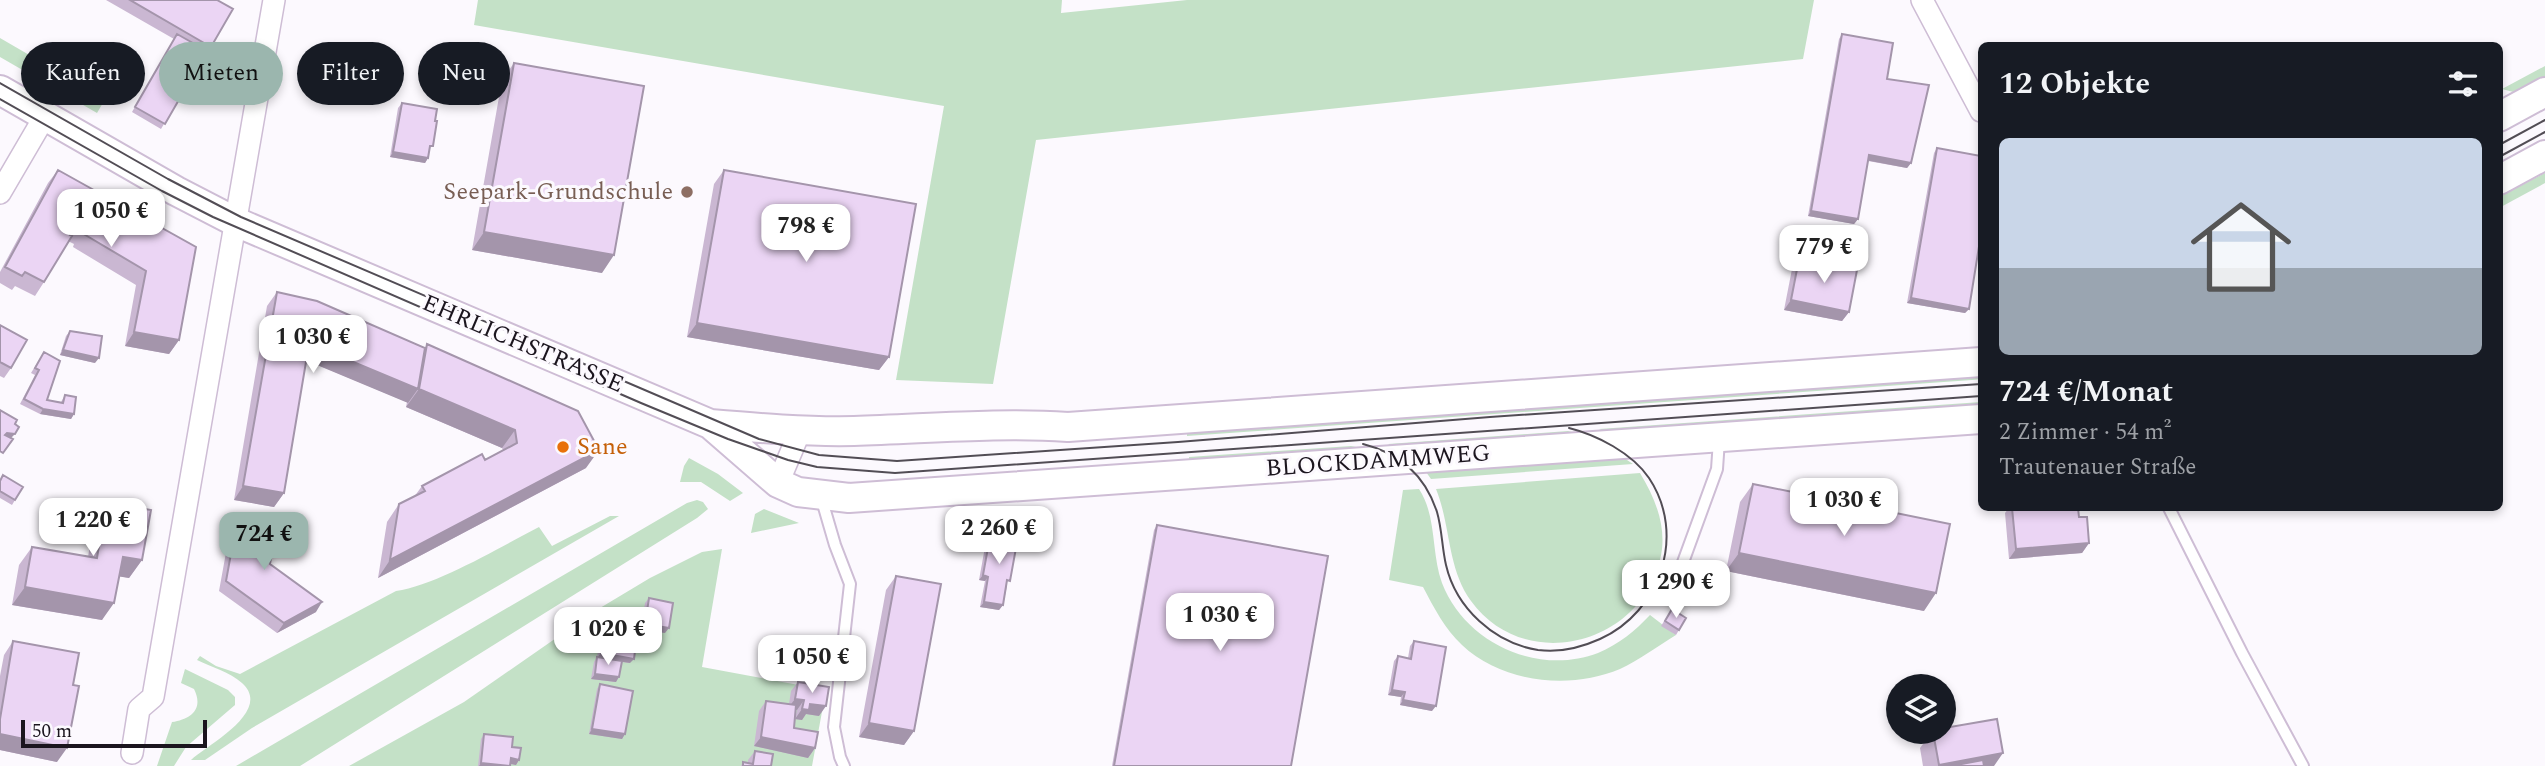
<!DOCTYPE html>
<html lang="de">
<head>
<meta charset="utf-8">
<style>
	body { margin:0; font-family:Spectral,serif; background:#20242c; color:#f1f3f6; height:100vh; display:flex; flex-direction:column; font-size:26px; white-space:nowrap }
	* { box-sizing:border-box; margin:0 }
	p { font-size:23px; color:#9ea1a6 }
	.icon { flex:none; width:38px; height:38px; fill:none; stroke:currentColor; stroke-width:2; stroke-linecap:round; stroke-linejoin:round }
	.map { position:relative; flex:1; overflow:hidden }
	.drawer { position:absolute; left:1978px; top:42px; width:525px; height:469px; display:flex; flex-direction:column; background:#171b24; border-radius:10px; box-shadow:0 4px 10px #0003 }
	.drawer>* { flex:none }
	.hud { position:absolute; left:21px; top:42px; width:665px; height:63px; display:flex; gap:14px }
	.fabs { position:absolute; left:1886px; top:674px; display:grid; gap:14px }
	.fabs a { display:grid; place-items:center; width:70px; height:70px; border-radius:50%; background:#171b24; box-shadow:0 4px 10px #0003; font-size:35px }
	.scale { position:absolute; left:21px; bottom:18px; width:186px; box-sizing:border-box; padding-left:7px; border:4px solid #1b151e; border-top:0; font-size:19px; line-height:24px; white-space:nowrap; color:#1b151e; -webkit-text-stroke:5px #fcf9fe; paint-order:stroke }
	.price { position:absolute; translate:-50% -60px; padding:0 16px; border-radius:14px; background:#fff; color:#222; font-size:23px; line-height:46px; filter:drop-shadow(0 2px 4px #0008) }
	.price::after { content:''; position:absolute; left:50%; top:42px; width:21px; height:16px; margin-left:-10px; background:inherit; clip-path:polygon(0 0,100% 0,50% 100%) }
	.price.active { background:#9bb6ae; color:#111 }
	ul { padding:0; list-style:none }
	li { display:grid; align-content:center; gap:14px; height:371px; padding:0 21px }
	li span { display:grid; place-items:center; height:217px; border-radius:10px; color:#555 }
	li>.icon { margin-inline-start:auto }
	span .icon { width:126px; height:126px; fill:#fffc; stroke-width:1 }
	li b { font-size:30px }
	h2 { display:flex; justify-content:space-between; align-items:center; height:84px; padding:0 21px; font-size:30px }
	.tag { padding:0 24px; border-radius:32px; background:#171b24; box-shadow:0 4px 10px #0003; font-size:24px; line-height:63px }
	.tag.active { background:#9bb6ae; color:#111 }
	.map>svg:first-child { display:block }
	.green { fill:#c4e1c7 }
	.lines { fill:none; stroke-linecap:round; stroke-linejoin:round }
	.service-casing { stroke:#cebdd5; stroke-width:14 }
	.minor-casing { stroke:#cebdd5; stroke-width:24 }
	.tertiary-casing { stroke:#cebdd5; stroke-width:32 }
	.service { stroke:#fff; stroke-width:10 }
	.minor { stroke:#fff; stroke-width:21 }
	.tertiary { stroke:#fff; stroke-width:28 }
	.tram { stroke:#524d55; stroke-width:2 }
	.wall { fill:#cab7d2 }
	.shaded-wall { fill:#a495ab }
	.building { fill:#ebd5f4; stroke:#a495ab; stroke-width:2 }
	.education-dot { fill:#8d6e63; stroke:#fcf9fe; stroke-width:2.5 }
	.food-dot { fill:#e8710a; stroke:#fcf9fe; stroke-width:2.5 }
	.labels { text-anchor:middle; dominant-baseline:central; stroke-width:6; stroke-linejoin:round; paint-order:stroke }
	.education-label { font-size:24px; fill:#785e54; stroke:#fcf9fe; text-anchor:end }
	.street-label { font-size:24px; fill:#1b151e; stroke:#fcf9fe }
	.food-label { font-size:24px; fill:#c56008; stroke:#fcf9fe; text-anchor:start }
</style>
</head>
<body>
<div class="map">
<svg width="2545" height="766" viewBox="0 0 2545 766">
	<rect width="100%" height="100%" fill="#fcf9fe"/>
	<path class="green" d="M478,0H1062L1061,13L1187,0H1814L1803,59L1036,140L993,384L896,380L944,106L474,25Z
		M0,38L93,92L99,82L107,96L97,113L0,57Z
		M2545,66V78L2517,93L2502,89Z
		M2545,173V183L2499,208V197Z
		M1981,369V379L1972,380L1187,436V425Z
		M1981,402V411L1609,433L1599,429Z
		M1568,431L1587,436L1403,453L1388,444Z
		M1351,446L1367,449L1190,467L1189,457Z
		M689,458L718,474L743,493L730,501L701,482H680L684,466Z
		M1624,458L1633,464L1431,479L1426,472Z
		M1640,473C1654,496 1665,522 1662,549C1650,642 1527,678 1471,601C1447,568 1451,526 1436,489Z
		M1419,489C1437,516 1431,553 1442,583C1465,643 1538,676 1598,653C1619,644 1635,631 1650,615L1676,635C1658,646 1639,660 1620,669C1570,690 1502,683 1462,645C1445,629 1434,608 1423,587L1389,580L1403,490Z
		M697,500L703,502L708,509L697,518L300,766H236L687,503Z
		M764,509L799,523L751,533L755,514Z
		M610,516H619L252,728L205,760H191C209,744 273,711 242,683C230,672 211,667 197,660L200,656L216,666L240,674L396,591C437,585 500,547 539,527L552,546Z
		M722,549L702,667L826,690L812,766H349L464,702L595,611L650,578L702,552Z
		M185,669L228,690L235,697V705L186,747L174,766H157L172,722C191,719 204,709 194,689L181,683Z"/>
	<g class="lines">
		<defs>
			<path id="service" d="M821,497L835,545L850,584L834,727L840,757L844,766
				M2169,508L2242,653L2303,766
				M1670,598L1717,469L1719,440"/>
			<path id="minor" d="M1922,0L1981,111
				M0,193L45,116
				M778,483L800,431
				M132,753L139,709L153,697L274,0"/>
			<path id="tertiary" d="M0,90L176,191L236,222L710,424L778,483L798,492L849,498L1981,419
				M2499,117L2545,92
				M2499,180L2545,155
				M710,424C758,428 806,432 854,431C926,429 997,422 1068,427L1981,362"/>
		</defs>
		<use href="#service" class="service-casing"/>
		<use href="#minor" class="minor-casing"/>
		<use href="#tertiary" class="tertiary-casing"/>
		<use href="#service" class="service"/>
		<use href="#minor" class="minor"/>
		<use href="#tertiary" class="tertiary"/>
		<path class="tram" d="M0,83L168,179L241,217L759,439L819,455L897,461L1178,442L1490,417L1981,384
			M0,99L162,191L213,217L641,403L728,439L788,460L817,467L895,473L1981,396
			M2499,145L2545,120
			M2499,157L2545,132
			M1363,444C1399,453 1425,475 1437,512C1442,529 1442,548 1446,565C1456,608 1494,643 1538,650C1560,653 1580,648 1600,639C1660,612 1687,535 1649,478C1632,453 1597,435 1569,428"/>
	</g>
	<path class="wall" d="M106,0H217L211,47L205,57L204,56L161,129L132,112L174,39Z
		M1842,34L1887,79L1911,163L1907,168L1868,161L1858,219L1854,224L1808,216L1839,39Z
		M514,63L602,273L472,250L502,80Z
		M402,103L435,121L428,158L425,163L390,157L398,108Z
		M1937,148L1969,309L1965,313L1907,303L1934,153Z
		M58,170L196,247L179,340L169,354L125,346L136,285L73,247L74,244L68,241L44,282L35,296L15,286L12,290L0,283V272L48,183Z
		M724,170L889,357L879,370L687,337L714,184Z
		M1799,259L1849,312L1842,321L1784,310L1792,269Z
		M277,292L425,348L427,344L586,468L378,578L387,522L399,504L414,497L422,486L485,460L503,450L502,448L406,407L407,402L306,360L284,493L274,507L234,500L267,306Z
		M0,325L11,368L4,378L0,376Z
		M70,331L95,363L60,355L66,336Z
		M44,352L47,400L61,402L65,395L74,414L71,419L40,414L20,404L35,375L31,373Z
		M3,475L15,500L12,505L0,498V480Z
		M1753,484L1924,611L1726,571L1740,502Z
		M106,502L142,560L129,578L119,576L102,620L12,605L19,565L32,547L88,557L94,520Z
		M2009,508H2078L2079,517L2089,543L2082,553L2009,559L2005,513Z
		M238,515L270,564L316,612L277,633L219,591L231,525Z
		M1157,525L1291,766H1112L1154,530Z
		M991,531L1007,586L1003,605L999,610L980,607L985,581L979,580L987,536Z
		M896,576L914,731L904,745L859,737L886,590Z
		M649,598L665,633L641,629L645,603Z
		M1672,609L1686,618L1676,635L1661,626Z
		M604,631L630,663L622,662L616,682L591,679L594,662L597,657L601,636Z
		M13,641L57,762L0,750V676L4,655Z
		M1414,641L1432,711L1400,705L1401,697L1388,695L1394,661L1398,656L1408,658L1410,646Z
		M798,682L819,716L806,714L802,720L795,719L797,710H796L794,728L815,748L808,758L754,746L759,711L766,701L789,704L791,691Z
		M600,684L625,734L622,739L589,734L597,689Z
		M1932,732H1944L1994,766H1923L1920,748Z
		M484,734L512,747L519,760L516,765L510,764V766H478L481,739Z
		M755,751L771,766H741L743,762L748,763V760Z"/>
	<path class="shaded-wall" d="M393,152L428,158L425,163L390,157Z
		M1869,155L1911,163L1907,168L1865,160Z
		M1811,211L1858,219L1854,224L1808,216Z
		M484,232L614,255L602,273L472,250Z
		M1911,298L1969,309L1965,313L1907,303Z
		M1791,300L1849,312L1842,321L1784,310Z
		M697,323L889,357L879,370L687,337Z
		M134,332L179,340L169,354L125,346Z
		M315,346L418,389L408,403L305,360Z
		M63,350L99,358L95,363L60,355Z
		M419,389L515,430L502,448L406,407Z
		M43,409L74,414L71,419L40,414Z
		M7,433L15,434L11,438H4Z
		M599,450L586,468L378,578L390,560Z
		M243,486L284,493L274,507L234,500Z
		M2089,543L2082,553L2009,559L2016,549Z
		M1739,553L1936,593L1924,611L1726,571Z
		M123,557L142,560L129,578L110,575Z
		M983,575L988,577L985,581L979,580Z
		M25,587L114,603L102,620L12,605Z
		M322,602L316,612L277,633L284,623Z
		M984,602L1003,605L999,610L980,607Z
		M645,624L669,628L665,633L641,629Z
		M601,653L634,659L630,663L597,658Z
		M595,674L619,677L616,682L591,679Z
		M1392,690L1405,692L1401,697L1388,695Z
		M795,699L804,700L797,710L788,708Z
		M1403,700L1436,706L1432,711L1400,705Z
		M810,704L826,706L819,716L806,714L802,720L795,719L802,709Z
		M869,723L914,731L904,745L859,737Z
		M592,729L625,734L622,739L589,734Z
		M0,734L67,748L57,762L0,750Z
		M761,737L815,748L808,758L754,746Z
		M2003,753L1994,766H1938L1939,765Z
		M511,758L519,760L516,765L507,763Z
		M481,763L510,766H479Z"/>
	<path class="building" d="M130,0H217L233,9L211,47Z
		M177,34L207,51L165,124L135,107Z
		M1842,34L1893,43L1887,79L1929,85L1911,163L1869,155L1858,219L1811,211Z
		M514,63L644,86L614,255L484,232Z
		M402,103L437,109L435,121H437L433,146H430L428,158L393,152Z
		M1937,148L1981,156V234L1969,309L1911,298Z
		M58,170L196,247L179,340L134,332L146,271L82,233L84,230L76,225L70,235L72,236L44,282L25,272L22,276L5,267Z
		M724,170L916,204L889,357L697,323Z
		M1799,259L1857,270L1849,312L1791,300Z
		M277,292L317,301L425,348L418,389L315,346L306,339L304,356H307L284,493L243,486Z
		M0,325L27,340L11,368L0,362Z
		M70,331L102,336L99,358L63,350Z
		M427,344L578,411L599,450L390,560L399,504L425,491L422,486L482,454L485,460L517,443L515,430L419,389Z
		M44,352L60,361L47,400L63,403L65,395L76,397L74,414L43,409L24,399L39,370L35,368Z
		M0,410L17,420L15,424L19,427L15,434L7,433L5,435L13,439L3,453L0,451Z
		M3,475L23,487L15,500L0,491V481Z
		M1753,484L1950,524L1936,593L1739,553Z
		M106,502L151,510L142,560L123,557L114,603L25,587L32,547L97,558Z
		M2012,508H2078L2079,517H2087L2089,543L2016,549Z
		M238,515L277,523L270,564L322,602L284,623L226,581Z
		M1157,525L1328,556L1291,766H1114Z
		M991,531L1018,537L1010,581L1007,580L1003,605L984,602L988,577L983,575Z
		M896,576L941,584L914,731L869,723Z
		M649,598L673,603L669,628L645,624Z
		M1672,609L1686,618L1679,630L1665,621Z
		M604,631L637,636L634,659L601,653Z
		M13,641L79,653L73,685L79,686L67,748L0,734V719Z
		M1414,641L1446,647L1436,706L1403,700L1405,692L1392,690L1398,656L1411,659Z
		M597,657L622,661L619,677L595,674Z
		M798,682L829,687L826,706L810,704L809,710L802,709L804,700L795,699Z
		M600,684L633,691L625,734L592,729Z
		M766,701L796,705L794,728L818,732L815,748L761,737Z
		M1997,719L2003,753L1939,765L1933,732H1944V728Z
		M484,734L513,737L512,747L521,748L519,760L511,758L510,766L481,763Z
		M755,751L773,754L771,766H743V762L753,764Z
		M1983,760L1984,766H1951Z"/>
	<circle class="education-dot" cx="687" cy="192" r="7"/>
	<circle class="food-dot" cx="563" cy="447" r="7"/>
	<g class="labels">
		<g class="education-label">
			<text x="673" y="192">Seepark-Grundschule</text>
		</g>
		<g class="street-label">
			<text transform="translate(523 344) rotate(23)">EHRLICHSTRASSE</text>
			<text transform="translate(1378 461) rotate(-4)">BLOCKDAMMWEG</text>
		</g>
		<g class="food-label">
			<text x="577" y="447">Sane</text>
		</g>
	</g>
</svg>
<div class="fabs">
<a><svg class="icon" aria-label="layers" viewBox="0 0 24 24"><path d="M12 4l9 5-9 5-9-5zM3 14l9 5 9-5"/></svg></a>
</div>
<div class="scale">50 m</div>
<b class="price" style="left:111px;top:249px">1 050 €</b>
<b class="price" style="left:806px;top:264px">798 €</b>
<b class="price" style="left:1824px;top:285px">779 €</b>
<b class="price" style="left:313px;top:375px">1 030 €</b>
<b class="price" style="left:1844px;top:538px">1 030 €</b>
<b class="price" style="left:93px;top:558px">1 220 €</b>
<b class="price" style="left:999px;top:566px">2 260 €</b>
<b class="price active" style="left:264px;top:572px">724 €</b>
<b class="price" style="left:1676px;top:620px">1 290 €</b>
<b class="price" style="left:1220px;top:653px">1 030 €</b>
<b class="price" style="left:608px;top:667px">1 020 €</b>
<b class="price" style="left:812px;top:695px">1 050 €</b>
<div class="hud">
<a class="tag">Kaufen</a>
<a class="tag active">Mieten</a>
<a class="tag">Filter</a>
<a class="tag">Neu</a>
</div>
<section class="drawer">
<h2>12 Objekte<svg class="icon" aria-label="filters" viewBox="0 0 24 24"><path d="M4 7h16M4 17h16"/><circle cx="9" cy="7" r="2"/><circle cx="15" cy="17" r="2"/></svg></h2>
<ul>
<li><span style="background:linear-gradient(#c9d6e8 60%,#9aa5b1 0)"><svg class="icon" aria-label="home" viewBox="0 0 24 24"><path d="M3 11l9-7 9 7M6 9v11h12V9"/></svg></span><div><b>724 €/Monat</b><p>2 Zimmer · 54 m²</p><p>Trautenauer Straße</p></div></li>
</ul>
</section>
</div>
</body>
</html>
